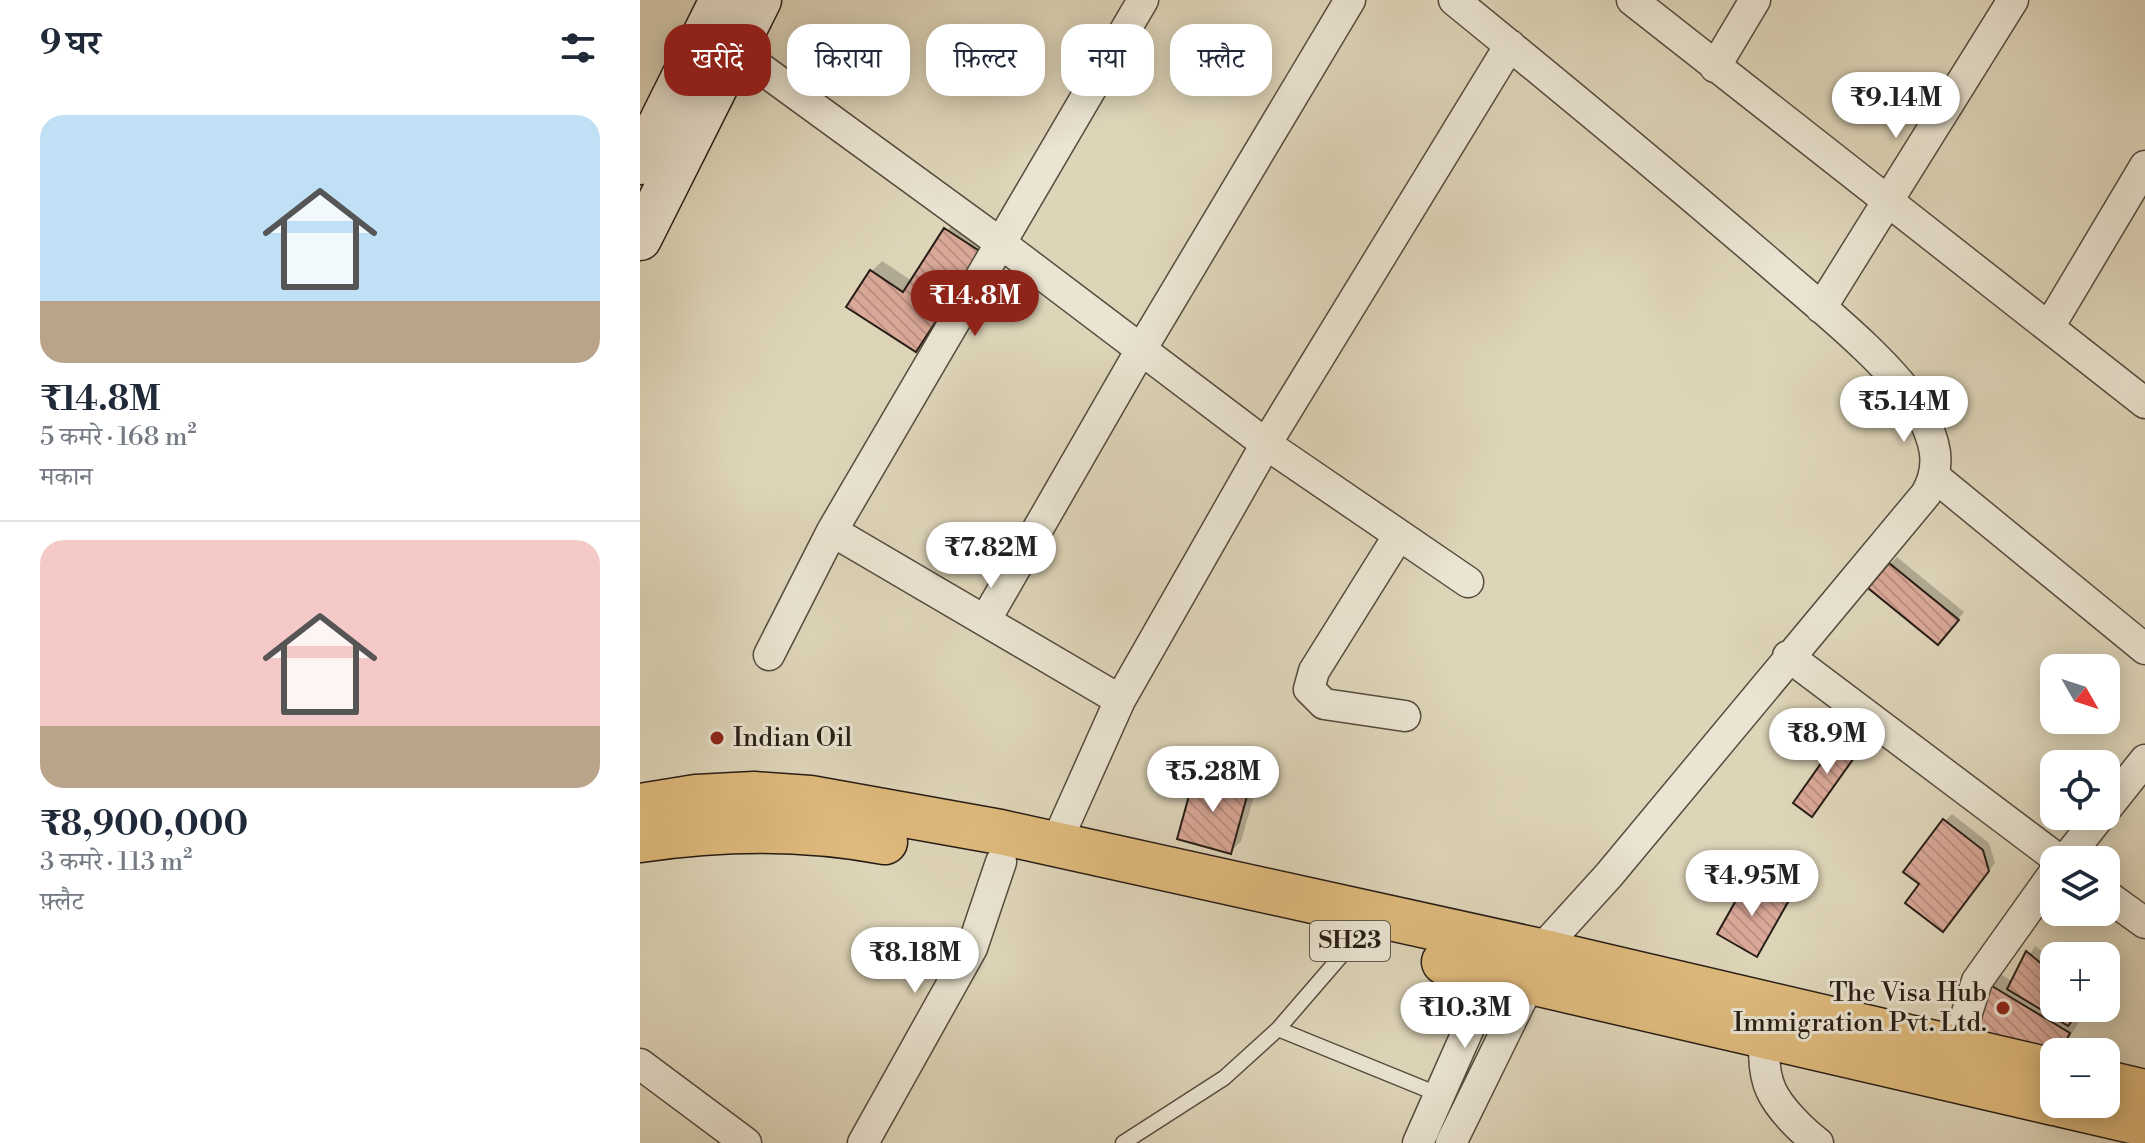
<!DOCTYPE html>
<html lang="hi">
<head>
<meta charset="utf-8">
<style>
	body { margin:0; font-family:"Libre Bodoni","Noto Serif Devanagari",serif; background:#f2f2f3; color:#1f2937; height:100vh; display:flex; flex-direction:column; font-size:30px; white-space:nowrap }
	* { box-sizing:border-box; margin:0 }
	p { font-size:26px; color:#747a83 }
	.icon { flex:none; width:44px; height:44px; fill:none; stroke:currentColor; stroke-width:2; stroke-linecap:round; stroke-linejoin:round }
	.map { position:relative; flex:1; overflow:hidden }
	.side { display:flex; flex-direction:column; background:#fff; width:640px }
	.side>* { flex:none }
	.guide { position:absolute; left:24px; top:24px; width:760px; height:72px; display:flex; gap:16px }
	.needle { width:52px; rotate:129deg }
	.tools { position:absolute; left:1400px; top:654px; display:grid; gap:16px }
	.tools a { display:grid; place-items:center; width:80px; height:80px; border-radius:16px; background:#fff; box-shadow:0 4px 20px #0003; font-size:40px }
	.price { position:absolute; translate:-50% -68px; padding:0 18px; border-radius:28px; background:#fff; color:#222; font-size:26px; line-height:52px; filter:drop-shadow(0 2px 4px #0008) }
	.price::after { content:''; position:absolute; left:50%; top:48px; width:24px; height:18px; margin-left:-12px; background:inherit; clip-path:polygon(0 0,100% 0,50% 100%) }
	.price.on { background:#8f2418; color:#fff }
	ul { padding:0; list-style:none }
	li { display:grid; align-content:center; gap:16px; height:424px; padding:0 40px }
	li+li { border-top:2px solid #e0e1e3 }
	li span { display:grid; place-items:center; height:248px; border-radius:24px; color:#555 }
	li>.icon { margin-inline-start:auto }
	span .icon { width:144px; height:144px; fill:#fffc; stroke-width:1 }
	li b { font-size:34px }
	h2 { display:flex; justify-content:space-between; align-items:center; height:96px; padding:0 40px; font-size:34px }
	.chip { padding:0 28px; border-radius:24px; background:#fff; box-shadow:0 4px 20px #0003; font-size:28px; line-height:72px }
	.chip.on { background:#8f2418; color:#fff }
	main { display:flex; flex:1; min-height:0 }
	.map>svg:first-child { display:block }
	.shadow { fill:#0003 }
	.building { fill:url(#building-back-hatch); stroke:#271d15; stroke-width:2 }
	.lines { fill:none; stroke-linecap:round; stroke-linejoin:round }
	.service-casing { stroke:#554b3e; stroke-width:17 }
	.minor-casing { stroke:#554b3e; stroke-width:33 }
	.secondary-casing { stroke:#271d15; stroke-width:45 }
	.primary-casing { stroke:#271d15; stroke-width:47 }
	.service { stroke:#eae4d2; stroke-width:14 }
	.minor { stroke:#eae4d2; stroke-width:30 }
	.secondary { stroke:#eae4d2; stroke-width:42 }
	.primary { stroke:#dfba7c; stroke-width:44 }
	.poi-dot { fill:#8f2418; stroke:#eae4d2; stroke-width:3 }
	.labels { text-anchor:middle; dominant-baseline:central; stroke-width:6; stroke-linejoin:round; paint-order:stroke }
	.shield { fill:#eae4d2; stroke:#62594e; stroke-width:2 }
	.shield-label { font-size:24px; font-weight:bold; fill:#271d15 }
	.poi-label { font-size:26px; fill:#271d15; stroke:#eae4d2; text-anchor:start }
</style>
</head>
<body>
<main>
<section class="side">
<h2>9 घर<svg class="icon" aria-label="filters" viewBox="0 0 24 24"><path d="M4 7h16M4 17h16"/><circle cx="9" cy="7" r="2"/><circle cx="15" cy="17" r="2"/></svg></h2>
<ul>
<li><span style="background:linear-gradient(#bfe0f5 75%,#b9a48a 0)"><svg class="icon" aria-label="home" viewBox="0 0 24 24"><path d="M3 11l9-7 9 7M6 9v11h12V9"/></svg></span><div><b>₹14.8M</b><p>5 कमरे · 168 m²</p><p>मकान</p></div></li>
<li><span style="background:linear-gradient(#f6c9c9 75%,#b9a48a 0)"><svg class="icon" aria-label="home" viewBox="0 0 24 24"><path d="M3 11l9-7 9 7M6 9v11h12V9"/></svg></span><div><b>₹8,900,000</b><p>3 कमरे · 113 m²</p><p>फ़्लैट</p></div></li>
</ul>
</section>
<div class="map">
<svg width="1505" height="1143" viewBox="0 0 1505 1143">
	<defs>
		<pattern id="building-back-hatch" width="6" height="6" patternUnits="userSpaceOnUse" patternTransform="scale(2)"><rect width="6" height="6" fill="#daa898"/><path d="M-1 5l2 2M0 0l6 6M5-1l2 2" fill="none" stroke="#bb9082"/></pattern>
	</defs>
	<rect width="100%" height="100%" fill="#ded5b9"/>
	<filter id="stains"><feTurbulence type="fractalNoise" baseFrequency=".0025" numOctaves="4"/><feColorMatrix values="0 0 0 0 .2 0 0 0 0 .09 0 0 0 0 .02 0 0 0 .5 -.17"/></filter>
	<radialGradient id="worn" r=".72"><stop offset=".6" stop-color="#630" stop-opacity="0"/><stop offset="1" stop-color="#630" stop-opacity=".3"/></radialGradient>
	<path class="shadow" d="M316,219L350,241L276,350L232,271L242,261L272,281Z
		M1257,557L1324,612L1305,636L1250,564Z
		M1209,729L1226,741L1179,808L1155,802Z
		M567,764L619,779L601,841L590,852L557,775Z
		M1312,814L1349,843L1355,863L1310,923L1282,884L1305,821Z
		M1116,874L1153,895L1116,954L1110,880Z
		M1395,946L1414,961V1008H1441L1433,1018L1439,1022L1420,1052L1349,984L1359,973L1373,982Z"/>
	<path class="building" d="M304,228L341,252L276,352L206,307L230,270L263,292Z
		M1249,563L1319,620L1298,645L1228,588Z
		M1201,735L1221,748L1172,817L1153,803Z
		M555,774L609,789L591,854L537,839Z
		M1303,819L1343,850L1349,871L1303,932L1265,903L1279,884L1263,872Z
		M1108,879L1148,902L1117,957L1077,934Z
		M1386,951L1414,974V1008H1442L1428,1026L1367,989Z
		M1347,983L1430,1033L1420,1052L1326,1038Z"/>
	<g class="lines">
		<defs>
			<path id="service" d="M638,1029L800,1095
				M483,1143L584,1078L638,1029L714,941"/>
			<path id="minor" d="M992,0L1505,403
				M97,51L359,242L626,444L828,582
				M1075,67L1115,0
				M1181,308L1373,0
				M1409,327L1505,166
				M1295,477L1505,649
				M192,531L480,700
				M759,535L674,671L669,689L684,704L765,716
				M346,619L502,348L710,0
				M129,655L192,531L503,0
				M1148,656L1419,860
				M1466,809L1505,760
				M416,843L480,700L626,444L870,45
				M1425,860L1460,816
				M1466,895L1505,923
				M1127,1019C1123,1038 1122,1071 1131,1090C1139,1108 1162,1131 1178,1143
				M1316,1048L1337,981L1414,873
				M0,1064L106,1143
				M223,1143L332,948L361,862
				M778,1143L860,958
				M811,1143L890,982L900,951L969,875L1286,494C1303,465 1295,439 1279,410C1253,364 1173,301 1132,265C1027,175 921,87 814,0"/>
			<path id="secondary" d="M0,163L81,0
				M0,239L120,0"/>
			<path id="primary" d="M0,806L56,797L114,794L170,798L360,832L900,951L1414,1071
				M0,840C84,828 161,827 245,842
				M804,962L1414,1103
				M1466,1083L1505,1092
				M1419,1104L1505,1124"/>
		</defs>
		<use href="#service" class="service-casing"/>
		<use href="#minor" class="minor-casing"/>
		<use href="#secondary" class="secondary-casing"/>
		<use href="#primary" class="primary-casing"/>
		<use href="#service" class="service"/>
		<use href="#minor" class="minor"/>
		<use href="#secondary" class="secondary"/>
		<use href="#primary" class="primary"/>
	</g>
	<g class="poi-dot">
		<circle cx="77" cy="738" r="8"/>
		<circle cx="1363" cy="1008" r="8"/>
	</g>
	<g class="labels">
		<rect class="shield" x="670" y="921" width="80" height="40" rx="6"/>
		<g class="shield-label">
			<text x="710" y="941">SH23</text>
		</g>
		<g class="poi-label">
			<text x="93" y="738">Indian Oil</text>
			<text x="1347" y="993" text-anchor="end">The Visa Hub<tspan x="1347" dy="30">Immigration Pvt. Ltd.</tspan></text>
		</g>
	</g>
	<rect width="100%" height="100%" filter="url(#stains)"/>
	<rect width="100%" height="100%" fill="url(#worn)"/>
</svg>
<div class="tools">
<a><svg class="needle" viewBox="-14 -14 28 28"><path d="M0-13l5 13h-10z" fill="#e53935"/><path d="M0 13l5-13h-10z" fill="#747a83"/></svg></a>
<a><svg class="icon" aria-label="locate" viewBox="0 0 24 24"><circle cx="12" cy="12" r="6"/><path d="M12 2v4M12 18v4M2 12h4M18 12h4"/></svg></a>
<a><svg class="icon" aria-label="layers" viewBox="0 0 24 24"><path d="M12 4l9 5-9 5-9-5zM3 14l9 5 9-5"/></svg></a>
<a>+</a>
<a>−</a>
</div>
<b class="price" style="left:1256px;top:140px">₹9.14M</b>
<b class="price on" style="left:335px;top:338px">₹14.8M</b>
<b class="price" style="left:1264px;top:444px">₹5.14M</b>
<b class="price" style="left:351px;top:590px">₹7.82M</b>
<b class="price" style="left:1187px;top:776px">₹8.9M</b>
<b class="price" style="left:573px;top:814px">₹5.28M</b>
<b class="price" style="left:1112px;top:918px">₹4.95M</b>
<b class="price" style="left:275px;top:995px">₹8.18M</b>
<b class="price" style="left:825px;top:1050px">₹10.3M</b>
<div class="guide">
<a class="chip on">खरीदें</a>
<a class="chip">किराया</a>
<a class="chip">फ़िल्टर</a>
<a class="chip">नया</a>
<a class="chip">फ़्लैट</a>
</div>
</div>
</main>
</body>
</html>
